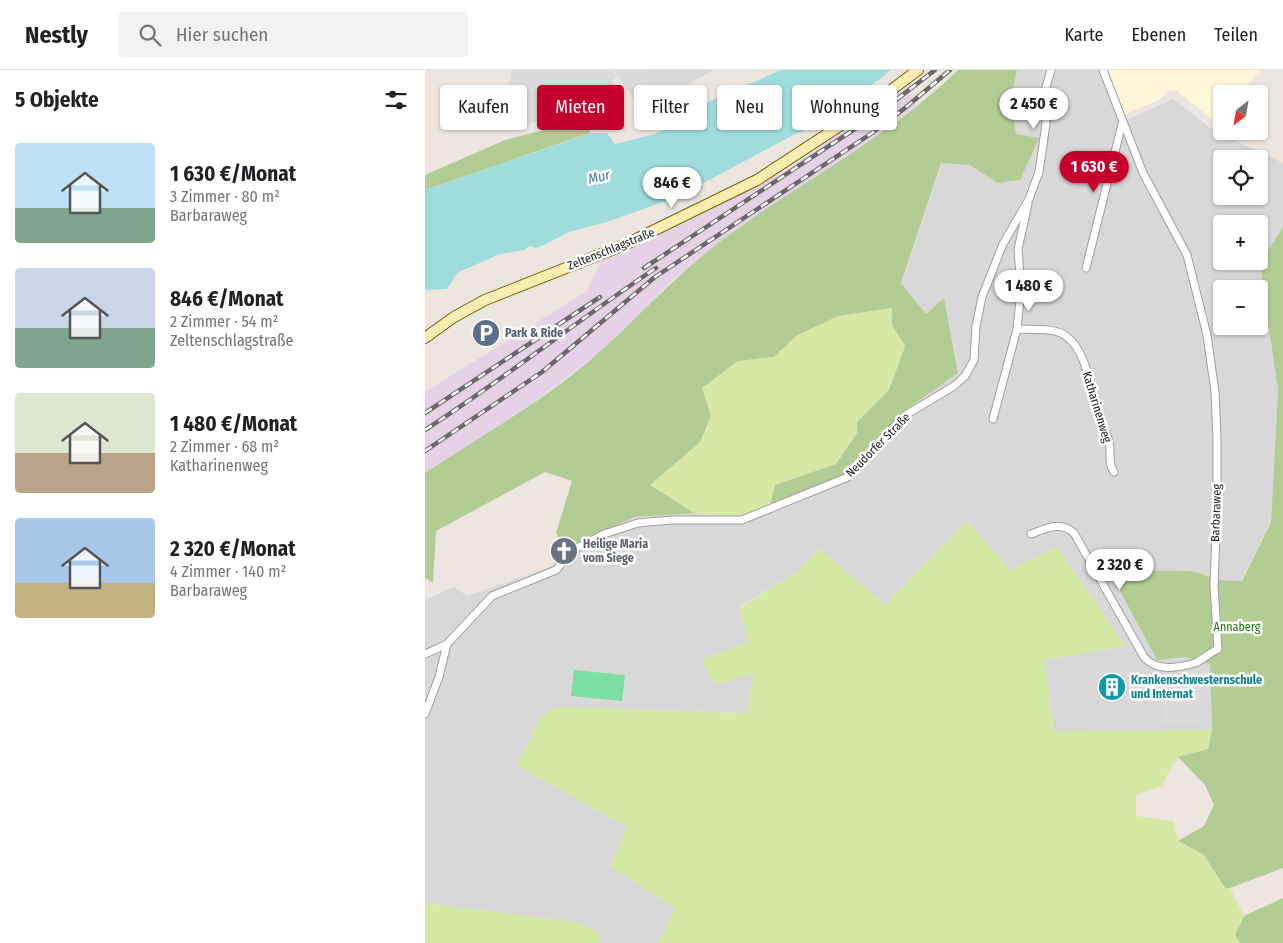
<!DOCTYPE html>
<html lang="de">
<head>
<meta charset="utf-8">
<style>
	body { margin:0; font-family:"Fira Sans Condensed",sans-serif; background:#f2f2f2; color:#202124; height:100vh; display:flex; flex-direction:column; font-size:19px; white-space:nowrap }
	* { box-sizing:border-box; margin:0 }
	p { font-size:16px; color:#757577 }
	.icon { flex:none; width:28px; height:28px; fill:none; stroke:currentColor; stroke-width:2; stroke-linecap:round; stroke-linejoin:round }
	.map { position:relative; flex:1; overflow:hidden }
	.panel { display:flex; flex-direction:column; background:#fff; width:425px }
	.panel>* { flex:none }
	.guide { position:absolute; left:15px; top:15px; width:475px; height:45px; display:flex; gap:10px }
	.needle { width:32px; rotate:211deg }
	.buttons { position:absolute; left:788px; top:15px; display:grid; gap:10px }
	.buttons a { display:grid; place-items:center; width:55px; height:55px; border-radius:5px; background:#fff; box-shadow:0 1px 4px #0004; font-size:25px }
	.price { position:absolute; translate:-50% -42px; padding:0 11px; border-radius:18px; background:#fff; color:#222; font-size:16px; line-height:32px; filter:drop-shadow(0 1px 2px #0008) }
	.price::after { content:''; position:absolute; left:50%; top:30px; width:15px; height:11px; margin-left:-8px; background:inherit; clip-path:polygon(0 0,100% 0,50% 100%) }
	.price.active { background:#c6002d; color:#fff }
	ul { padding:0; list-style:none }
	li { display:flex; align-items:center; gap:15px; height:125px; padding:0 15px }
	li span { display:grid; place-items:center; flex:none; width:140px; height:100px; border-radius:5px; color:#555 }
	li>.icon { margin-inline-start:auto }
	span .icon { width:60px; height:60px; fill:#fffc; stroke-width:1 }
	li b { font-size:21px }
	h2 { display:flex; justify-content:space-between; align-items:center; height:60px; padding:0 15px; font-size:21px }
	.chip { padding:0 18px; border-radius:5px; background:#fff; box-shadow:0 1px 4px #0004; font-size:18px; line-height:45px }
	.chip.active { background:#c6002d; color:#fff }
	header { display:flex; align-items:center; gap:30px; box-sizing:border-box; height:70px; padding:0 25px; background:#fff; border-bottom:1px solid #e0e0e0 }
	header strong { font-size:24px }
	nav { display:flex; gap:28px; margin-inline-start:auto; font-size:18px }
	.search { width:350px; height:45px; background:#f2f2f2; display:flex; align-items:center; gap:12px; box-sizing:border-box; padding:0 18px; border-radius:5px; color:#757577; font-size:19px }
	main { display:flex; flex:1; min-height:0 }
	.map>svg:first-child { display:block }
	.residential { fill:#d9d8d8; fill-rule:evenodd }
	.industrial { fill:#e6d2e6 }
	.education { fill:#fff6d7 }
	.grass { fill:#d6e9a4 }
	.forest { fill:#b2cd94 }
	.pitch { fill:#7cdea2 }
	.parking { fill:#dbdbdb }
	.water { fill:#9fdcdc }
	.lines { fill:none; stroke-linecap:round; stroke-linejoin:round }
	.minor-casing { stroke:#9f9f9f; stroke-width:9 }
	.secondary-casing { stroke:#716403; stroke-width:12 }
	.minor { stroke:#fff; stroke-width:7 }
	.secondary { stroke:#faedb1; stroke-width:10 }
	.rail-casing { stroke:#696969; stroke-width:4.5 }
	.rail { stroke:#fff; stroke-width:2.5; stroke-dasharray:8; stroke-linecap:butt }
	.labels { text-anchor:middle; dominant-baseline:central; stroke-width:5; stroke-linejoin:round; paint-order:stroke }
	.street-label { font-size:12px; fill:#1b1b1b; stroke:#fff }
	.service-label { font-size:12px; font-weight:bold; fill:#4e5e75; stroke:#fff; text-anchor:start }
	.worship-label { font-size:12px; font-weight:bold; fill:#5b616d; stroke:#fff; text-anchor:start }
	.park-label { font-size:12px; fill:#197909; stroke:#fff }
	.culture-label { font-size:12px; font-weight:bold; fill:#0d838f; stroke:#fff; text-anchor:start }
	.water-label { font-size:14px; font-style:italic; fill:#3f7d94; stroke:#fff }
</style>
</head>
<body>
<header>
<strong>Nestly</strong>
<div class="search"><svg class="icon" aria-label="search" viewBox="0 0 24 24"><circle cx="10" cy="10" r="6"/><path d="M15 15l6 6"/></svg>Hier suchen</div>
<nav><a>Karte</a><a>Ebenen</a><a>Teilen</a></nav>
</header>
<main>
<section class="panel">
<h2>5 Objekte<svg class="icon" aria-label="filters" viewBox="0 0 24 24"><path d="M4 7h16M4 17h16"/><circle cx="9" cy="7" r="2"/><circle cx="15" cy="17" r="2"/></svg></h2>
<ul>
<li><span style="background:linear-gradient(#bfe0f5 65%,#7fa58c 0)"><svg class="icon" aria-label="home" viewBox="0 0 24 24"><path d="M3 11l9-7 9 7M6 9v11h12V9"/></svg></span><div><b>1 630 €/Monat</b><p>3 Zimmer · 80 m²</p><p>Barbaraweg</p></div></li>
<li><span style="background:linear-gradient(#c9d6e8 60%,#7fa58c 0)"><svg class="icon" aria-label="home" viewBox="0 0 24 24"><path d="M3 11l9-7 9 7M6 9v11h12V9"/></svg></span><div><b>846 €/Monat</b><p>2 Zimmer · 54 m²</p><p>Zeltenschlagstraße</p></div></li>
<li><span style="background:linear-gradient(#dfe7d0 60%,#b9a48a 0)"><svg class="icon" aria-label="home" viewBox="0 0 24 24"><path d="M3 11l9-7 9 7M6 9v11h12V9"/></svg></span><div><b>1 480 €/Monat</b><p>2 Zimmer · 68 m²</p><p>Katharinenweg</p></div></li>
<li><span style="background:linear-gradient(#a9c7e8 65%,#c2b280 0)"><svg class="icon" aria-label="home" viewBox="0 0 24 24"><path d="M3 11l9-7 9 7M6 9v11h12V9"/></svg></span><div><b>2 320 €/Monat</b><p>4 Zimmer · 140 m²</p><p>Barbaraweg</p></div></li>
</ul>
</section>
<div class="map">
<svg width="858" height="873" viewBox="0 0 858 873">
	<rect width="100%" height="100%" fill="#ede6e0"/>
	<path class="residential" d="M189,0H289L263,14L210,31Z
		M592,0H679L701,50L748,29L788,60L858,93V157L835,193L853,321L846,452L816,511L793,510L766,501L732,589L760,587L785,593L787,660L629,661L619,590L701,576L585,501L542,451L460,535L394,479L372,502L314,537L324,572L328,603L322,643L131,637L93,696L202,757L185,796L250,838L233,873H174V863L155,853L0,833V530L29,517L42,526L125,497L139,479L210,447L269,443L315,447L421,404L475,344L533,303L519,228L501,244L476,213L516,93L545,95L572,113L613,68L591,64L586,28ZM796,89H834V126H796ZM796,154H834V191H796ZM796,219H834V256H796Z"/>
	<path class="industrial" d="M482,16L491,36L453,65L289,176L252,206L210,249L170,286L99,340L0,403V322L162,221L176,192L182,187L249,158L356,104Z"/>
	<path class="education" d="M682,0H835L816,24H796V49L793,54L751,20L742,21L736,29L700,44Z"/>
	<path class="grass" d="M467,238V255L480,275L464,320L432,352V363L411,394L350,415L345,435L315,447L269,443L225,415L275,372L286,346L277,318L313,291L349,287L371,266L413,246Z
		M542,451L585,500L632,477L701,576L619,590L629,661L787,660L783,679C752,687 750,686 737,716L711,725V746L749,751L753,771L779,785L800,818H805L819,846L810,865L815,873H233L250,838L185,796L202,757L92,696L115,648L131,637L322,643L328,603L290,615L277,589L324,572L314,538L372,502L394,479L460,535Z
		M0,833L155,853L174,863V873H0Z"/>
	<path class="forest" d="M533,0H592L586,28L591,64L614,68L595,110L572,113L545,95L516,93L476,213L501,244L519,228L533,303L475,344L421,404L345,435L350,415L411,394L432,363V352L464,320L480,276L467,255V238L413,246L371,266L349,287L313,291L277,318L286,346L275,372L225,415L269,443L210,447L139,479L131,463L147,411L120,402L11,461L8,513L0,508V403C58,365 119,331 171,285C211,250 246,210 288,177C367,116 460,71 533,0Z
		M162,49L165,63L0,120V105L80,70Z
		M858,157V798L805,818H800L779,785L753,771L779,756L789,735L780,715L753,687L783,679L787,660L785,594L760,587L732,590L684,500L767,501L793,510L817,511L846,452L853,321L835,193Z
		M858,828V873H815L810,865L819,846Z"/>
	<path class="pitch" d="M149,600L200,605L197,631L146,626Z"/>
	<path class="parking" d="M87,0H187L193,7L188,10L191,28L87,59L75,54Z
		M192,0H219L231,18L221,25L215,16L206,22Z
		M782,596V652L737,654L738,601Z"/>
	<path class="water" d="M356,0H466C437,24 405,41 376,63L374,62L252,127L185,151L144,162L121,174L111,178L105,176L100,180L75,184L32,203L22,219L0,220V120L166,63H182L190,74L230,64L267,45L285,31Z"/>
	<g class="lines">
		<defs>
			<path id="minor" d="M661,198L697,54
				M592,259C606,260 629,257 641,266C663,281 667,328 675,351C678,358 683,365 684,372C687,383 682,392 689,402
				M568,349L592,259L596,219L593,179L603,134
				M606,464C622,458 636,451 649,463L719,587C732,602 752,598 770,593C777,590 786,582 793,579L789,515L792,437V369L790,322L782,265L762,185L718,103L678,0
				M0,584L22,574L67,526L131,500L148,480L179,464L213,453L247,450H317L423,407L479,346L529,316L540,306L549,290L551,256L557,227L578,174L604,129L614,102L621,54V17L626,0
				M0,644L14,607L22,574"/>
			<path id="secondary" d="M0,268L29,247L60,230L199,175L332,110L442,38L493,0"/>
		</defs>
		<use href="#minor" class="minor-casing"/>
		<use href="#secondary" class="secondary-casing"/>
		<use href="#minor" class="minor"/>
		<use href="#secondary" class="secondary"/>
		<defs>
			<path id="rail" d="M219,198L454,43L510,0
				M0,343L175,227
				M0,360C79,309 153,250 231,198
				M0,381L117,302L230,207L447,63L480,38L525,0"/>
		</defs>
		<use href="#rail" class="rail-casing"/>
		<use href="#rail" class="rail"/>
	</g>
	<defs>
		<symbol id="parking-disc" viewBox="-11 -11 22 22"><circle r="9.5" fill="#5c6f8a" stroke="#fff"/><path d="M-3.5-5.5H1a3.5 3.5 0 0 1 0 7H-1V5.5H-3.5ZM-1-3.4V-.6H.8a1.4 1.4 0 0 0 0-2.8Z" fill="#fff"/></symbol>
		<symbol id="church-disc" viewBox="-11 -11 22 22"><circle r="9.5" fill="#6b7280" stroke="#fff"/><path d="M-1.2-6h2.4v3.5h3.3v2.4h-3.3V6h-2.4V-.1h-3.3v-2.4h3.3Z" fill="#fff"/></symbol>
		<symbol id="building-disc" viewBox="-11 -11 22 22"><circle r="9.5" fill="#0f9aa8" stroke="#fff"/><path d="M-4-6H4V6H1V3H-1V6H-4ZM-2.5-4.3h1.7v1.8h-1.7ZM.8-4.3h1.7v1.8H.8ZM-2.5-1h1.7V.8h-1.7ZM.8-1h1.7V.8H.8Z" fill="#fff"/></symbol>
	</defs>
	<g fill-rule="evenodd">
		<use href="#parking-disc" x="45" y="247" width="32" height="32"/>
		<use href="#church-disc" x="123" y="465" width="32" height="32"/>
		<use href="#building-disc" x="671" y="601" width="32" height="32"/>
	</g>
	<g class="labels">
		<g class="street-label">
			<text transform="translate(186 179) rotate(-22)">Zeltenschlagstraße</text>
			<text transform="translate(672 337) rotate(73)">Katharinenweg</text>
			<text transform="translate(453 375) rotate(-45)">Neudorfer Straße</text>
			<text transform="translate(791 443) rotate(-88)">Barbaraweg</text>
		</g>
		<g class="service-label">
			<text x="80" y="263">Park &amp; Ride</text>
		</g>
		<g class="worship-label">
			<text x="158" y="474">Heilige Maria<tspan x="158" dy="14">vom Siege</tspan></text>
		</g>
		<g class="park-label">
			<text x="812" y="557">Annaberg</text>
		</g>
		<g class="culture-label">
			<text x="706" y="610">Krankenschwesternschule<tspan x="706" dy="14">und Internat</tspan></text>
		</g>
		<g class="water-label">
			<text transform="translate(174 107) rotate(-13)">Mur</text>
		</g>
	</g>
</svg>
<div class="buttons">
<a><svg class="needle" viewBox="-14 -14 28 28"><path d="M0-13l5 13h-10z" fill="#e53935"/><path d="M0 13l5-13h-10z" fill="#757577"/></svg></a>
<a><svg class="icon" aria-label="locate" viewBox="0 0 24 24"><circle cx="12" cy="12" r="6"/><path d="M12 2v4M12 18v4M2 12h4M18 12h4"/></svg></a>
<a>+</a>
<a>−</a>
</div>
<b class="price" style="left:609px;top:60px">2 450 €</b>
<b class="price active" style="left:669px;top:123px">1 630 €</b>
<b class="price" style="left:247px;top:139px">846 €</b>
<b class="price" style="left:604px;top:242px">1 480 €</b>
<b class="price" style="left:695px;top:521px">2 320 €</b>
<div class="guide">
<a class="chip">Kaufen</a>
<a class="chip active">Mieten</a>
<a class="chip">Filter</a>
<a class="chip">Neu</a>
<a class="chip">Wohnung</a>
</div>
</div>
</main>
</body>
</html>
